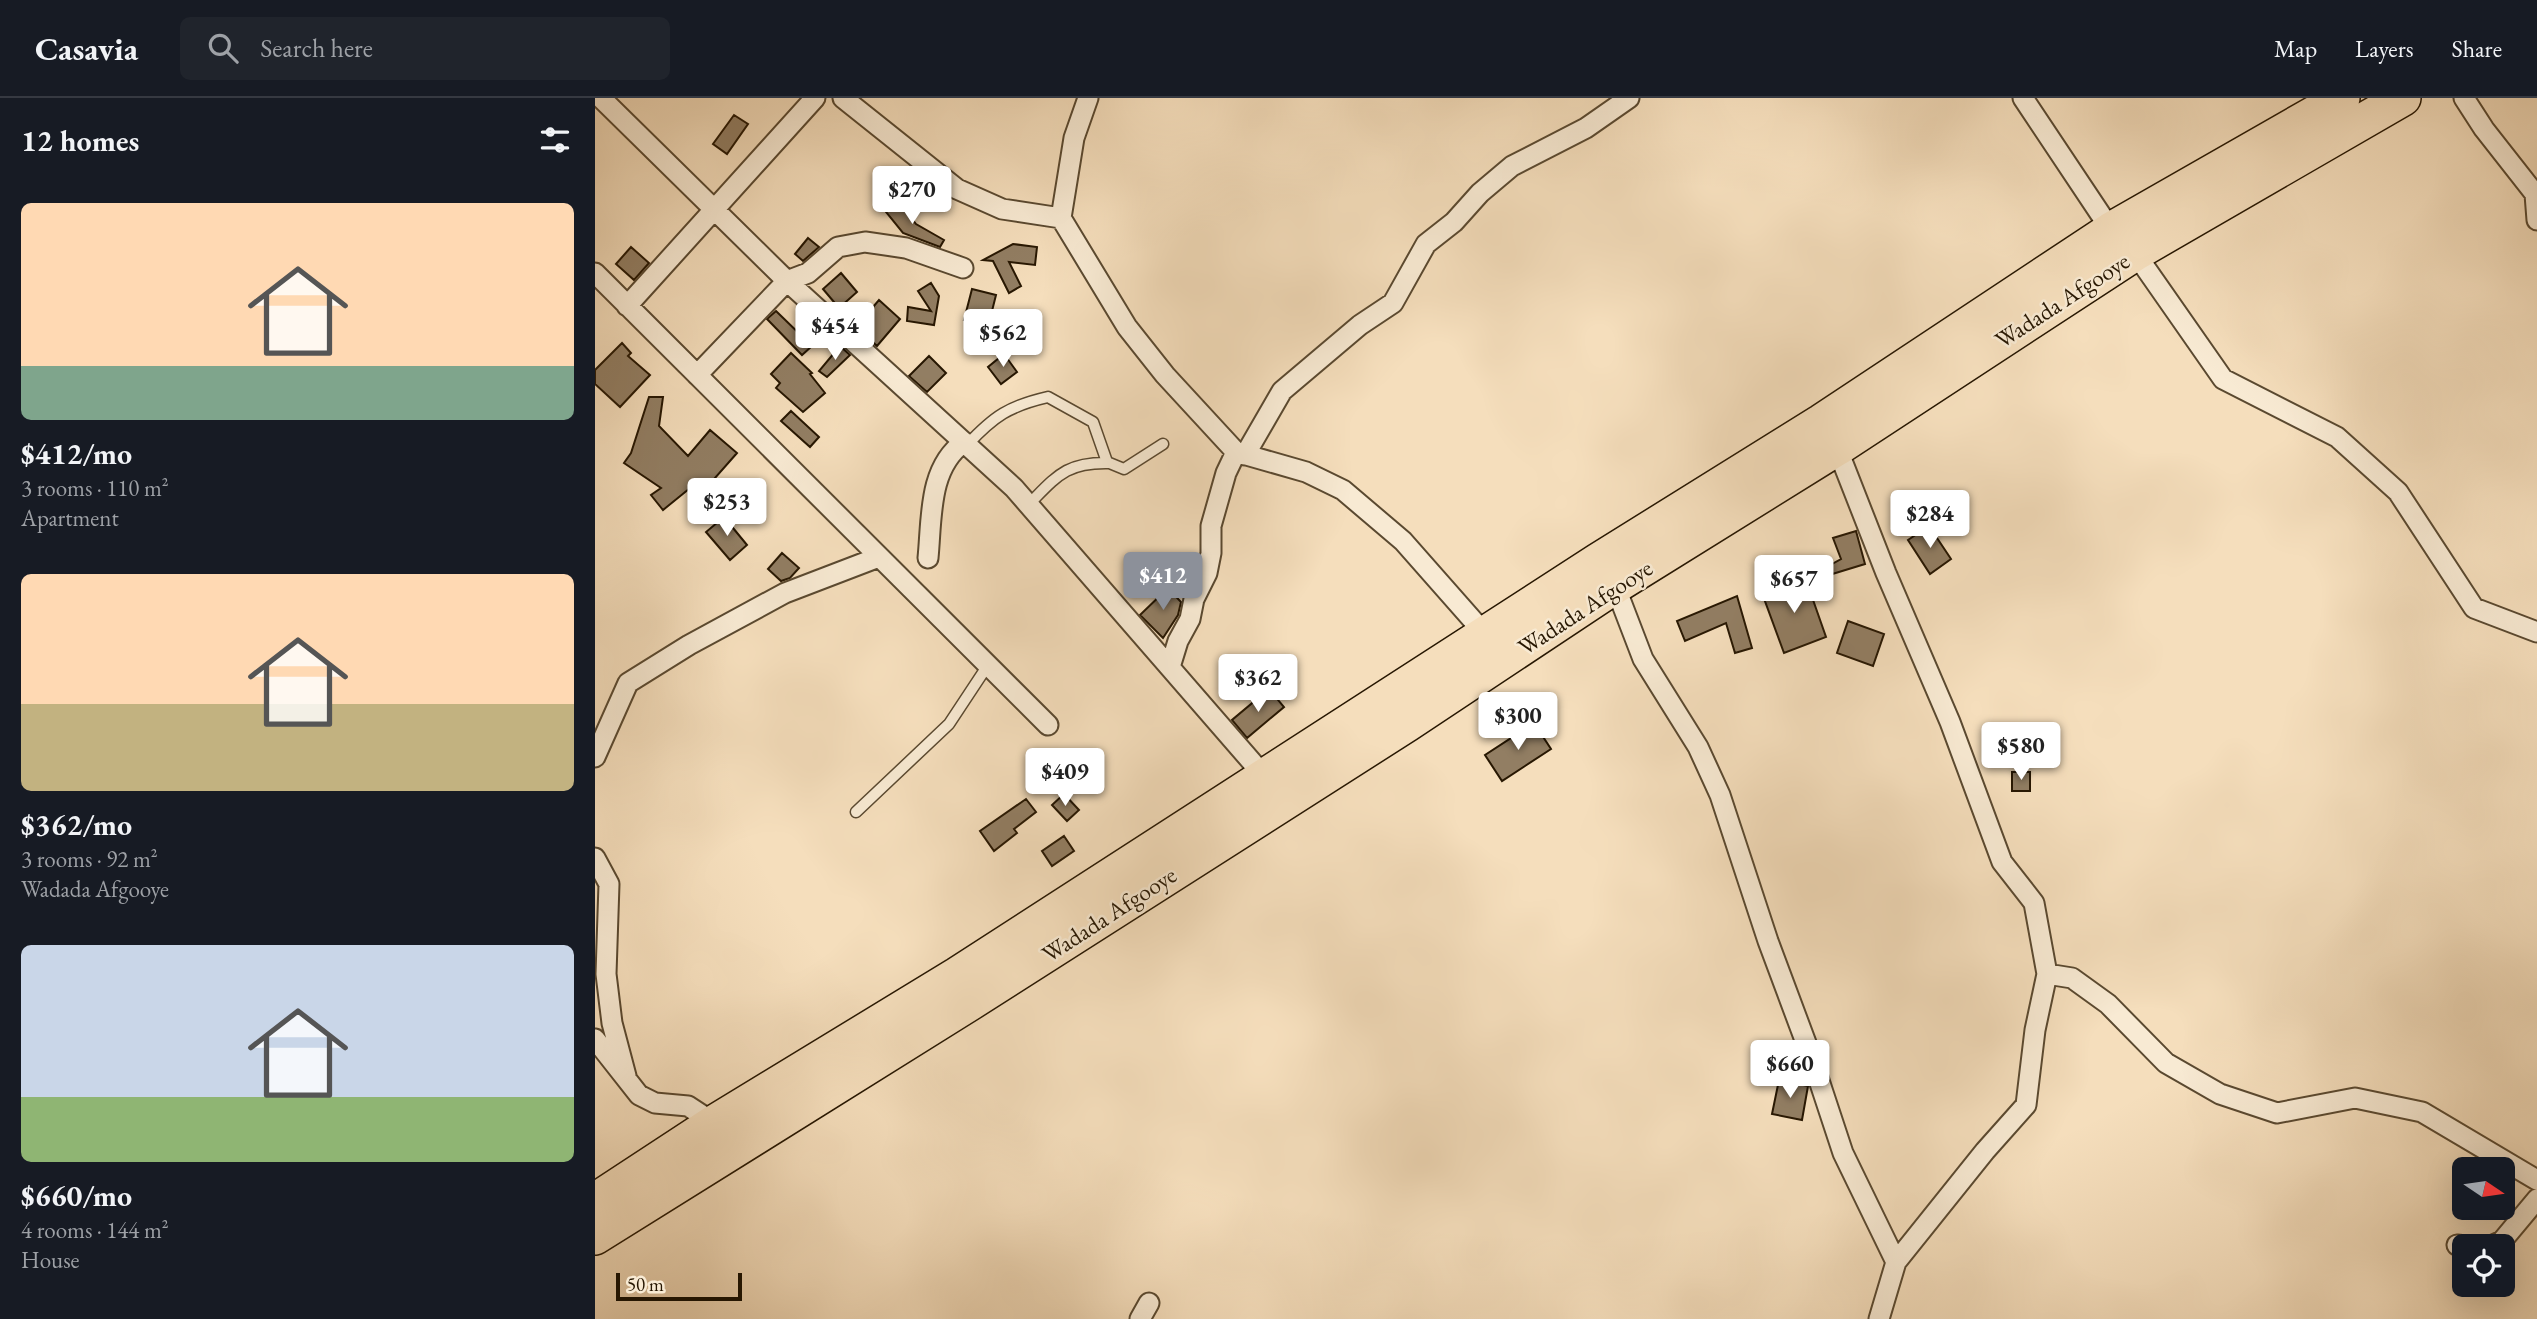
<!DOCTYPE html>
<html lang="en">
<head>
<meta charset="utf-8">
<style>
	body { margin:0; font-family:"EB Garamond",serif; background:#20242c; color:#f1f3f6; height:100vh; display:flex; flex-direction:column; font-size:26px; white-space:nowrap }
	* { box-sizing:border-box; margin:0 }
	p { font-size:23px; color:#9ea1a6 }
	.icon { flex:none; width:38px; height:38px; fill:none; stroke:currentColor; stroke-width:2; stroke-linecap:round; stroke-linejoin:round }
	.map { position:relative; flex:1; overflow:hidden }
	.sheet { display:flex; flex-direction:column; background:#171b24; width:595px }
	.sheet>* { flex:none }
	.needle { width:46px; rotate:103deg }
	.fabs { position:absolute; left:1857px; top:1059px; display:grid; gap:14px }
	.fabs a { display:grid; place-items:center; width:63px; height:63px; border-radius:10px; background:#171b24; box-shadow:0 7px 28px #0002; font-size:35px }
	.scale { position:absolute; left:21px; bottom:18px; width:126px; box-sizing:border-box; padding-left:7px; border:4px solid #271702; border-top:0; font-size:19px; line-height:24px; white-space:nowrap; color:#271702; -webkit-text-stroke:5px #f8ead3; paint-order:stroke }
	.price { position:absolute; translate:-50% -60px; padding:0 16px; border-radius:7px; background:#fff; color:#222; font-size:23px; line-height:46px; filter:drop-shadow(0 2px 4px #0008) }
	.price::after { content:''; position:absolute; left:50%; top:42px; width:21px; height:16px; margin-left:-10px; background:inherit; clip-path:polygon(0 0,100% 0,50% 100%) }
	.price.on { background:#8c9099; color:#fff }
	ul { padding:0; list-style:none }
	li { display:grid; align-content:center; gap:14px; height:371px; padding:0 21px }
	li span { display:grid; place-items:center; height:217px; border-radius:10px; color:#555 }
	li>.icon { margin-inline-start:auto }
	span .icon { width:126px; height:126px; fill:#fffc; stroke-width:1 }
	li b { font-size:30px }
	h2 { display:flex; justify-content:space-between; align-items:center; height:84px; padding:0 21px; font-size:30px }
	header { display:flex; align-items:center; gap:42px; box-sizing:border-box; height:98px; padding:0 35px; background:#171b24; border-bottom:2px solid #363941 }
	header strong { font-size:33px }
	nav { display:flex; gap:38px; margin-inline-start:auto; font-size:24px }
	.search { width:490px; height:63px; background:#20242c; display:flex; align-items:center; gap:18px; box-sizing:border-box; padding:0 24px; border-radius:10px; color:#9ea1a6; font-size:26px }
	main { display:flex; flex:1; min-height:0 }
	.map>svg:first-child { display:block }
	.building { fill:#927e63; stroke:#271702; stroke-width:2 }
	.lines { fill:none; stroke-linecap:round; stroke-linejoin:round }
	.lane-casing { stroke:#5a4930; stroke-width:13 }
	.street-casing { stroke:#5a4930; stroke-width:23 }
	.highway-casing { stroke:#271702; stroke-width:38 }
	.lane { stroke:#f8ead3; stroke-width:10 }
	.street { stroke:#f8ead3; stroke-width:19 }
	.highway { stroke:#f5debc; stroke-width:35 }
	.labels { text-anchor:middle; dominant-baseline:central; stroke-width:5; stroke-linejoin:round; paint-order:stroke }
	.street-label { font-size:24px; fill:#271702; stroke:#f8ead3 }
</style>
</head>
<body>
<header>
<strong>Casavia</strong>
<div class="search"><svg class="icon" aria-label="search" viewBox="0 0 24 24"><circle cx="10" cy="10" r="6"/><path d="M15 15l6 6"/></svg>Search here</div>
<nav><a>Map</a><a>Layers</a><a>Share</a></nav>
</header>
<main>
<section class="sheet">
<h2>12 homes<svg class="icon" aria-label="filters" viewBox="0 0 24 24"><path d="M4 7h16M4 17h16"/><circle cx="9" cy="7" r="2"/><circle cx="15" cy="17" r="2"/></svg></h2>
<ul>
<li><span style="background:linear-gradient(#ffd9b3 75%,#7fa58c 0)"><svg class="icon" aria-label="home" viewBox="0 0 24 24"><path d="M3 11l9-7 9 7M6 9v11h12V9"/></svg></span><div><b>$412/mo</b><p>3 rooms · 110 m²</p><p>Apartment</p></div></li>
<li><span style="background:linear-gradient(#ffd9b3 60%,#c2b280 0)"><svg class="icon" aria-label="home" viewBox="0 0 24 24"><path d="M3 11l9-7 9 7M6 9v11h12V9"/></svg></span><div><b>$362/mo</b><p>3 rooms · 92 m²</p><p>Wadada Afgooye</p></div></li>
<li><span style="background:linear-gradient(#c9d6e8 70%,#8fb573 0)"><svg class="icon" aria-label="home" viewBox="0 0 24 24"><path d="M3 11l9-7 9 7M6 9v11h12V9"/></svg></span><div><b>$660/mo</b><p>4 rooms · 144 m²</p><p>House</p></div></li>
</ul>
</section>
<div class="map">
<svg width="1942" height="1221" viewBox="0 0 1942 1221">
	<rect width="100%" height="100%" fill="#f5debc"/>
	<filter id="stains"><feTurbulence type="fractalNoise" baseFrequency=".00286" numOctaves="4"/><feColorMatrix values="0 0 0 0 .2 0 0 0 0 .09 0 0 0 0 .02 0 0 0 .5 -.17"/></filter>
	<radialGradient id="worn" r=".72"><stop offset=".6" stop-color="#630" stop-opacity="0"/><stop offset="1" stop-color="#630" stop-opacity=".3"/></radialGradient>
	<path class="building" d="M139,17L153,26L132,56L118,46Z
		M304,104L321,126L349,142L345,149L308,135L291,114Z
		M213,140L224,149L208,163L200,156Z
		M418,146L442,149L440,167L414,164L426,188L414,195L398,163L388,162Z
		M36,149L54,165L39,182L21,166Z
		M246,175L262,194L244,210L228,191Z
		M336,185L344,198L339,227L312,223L313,209L336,213L323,193Z
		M377,191L401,197L393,229L369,222Z
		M284,202L305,221L282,248L261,229Z
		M181,213L217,248L207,257L172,221Z
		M27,245L36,255L33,258L55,277L25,309L0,286V272Z
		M245,248L255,257L232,279L224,273Z
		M196,255L217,275L215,276L230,295L208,314L181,290L185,285L176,276Z
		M409,256L422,274L406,286L393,269Z
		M334,258L351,275L332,294L314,278Z
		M54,299H68L64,328L93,358L115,332L142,355L113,388L105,382L68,412L56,397L66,390L29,365L36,355Z
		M196,313L224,339L215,349L186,323Z
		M129,419L152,447L135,462L111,434Z
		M1334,428L1356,461L1335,476L1313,442Z
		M1261,433L1270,466L1221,481L1219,476L1246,461L1238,440Z
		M187,455L204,470L195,480L186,483L173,471Z
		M1210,479L1231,539L1189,555L1167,495Z
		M573,490L586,504L583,517L568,540L545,517Z
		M1142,498L1157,550L1140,555L1131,525L1090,543L1082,523Z
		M1253,523L1289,536L1278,568L1242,555Z
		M674,591L689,609L652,640L637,622Z
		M939,625L956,651L907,683L890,657Z
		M491,655L506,670L493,683L478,667Z
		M1417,674H1435V693H1417Z
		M469,696L484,712L472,723L457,707Z
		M431,701L441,714L419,731L422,735L399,753L385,733Z
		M469,738L479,753L457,768L447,753Z
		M1184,982L1213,988L1207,1022L1177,1016Z"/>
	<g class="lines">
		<defs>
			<path id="lane" d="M372,347C399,318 414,308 453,299L498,324L512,364L529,371L568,346
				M433,407C462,378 471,364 514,365
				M261,714L354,626L393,567"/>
			<path id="street" d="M6,0L192,183L419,390L670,679
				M248,0L362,91L407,111L466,120
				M493,0L479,40L466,120L532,229L570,277L641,354L711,374L748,392L808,443L890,536
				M1428,0L1516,132
				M1869,0L1889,31L1940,96L1942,122
				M1540,155L1628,281L1742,339L1803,394L1879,510L1942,534
				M0,175L453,627
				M32,208L220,0
				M102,277L192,183L213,175L243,149L270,144L311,150L368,170
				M1242,350L1291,475L1355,624L1407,764L1439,805L1452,876L1440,932L1431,1007L1390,1053L1301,1164L1284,1221
				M650,357L687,293L765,227L798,205L831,146L859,124L885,95L917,68L991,30L1034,0
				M333,460C337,420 333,370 369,344
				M1020,488L1048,561L1103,649L1125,697L1173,843L1217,961L1248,1055L1301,1164
				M575,569L583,543L595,521L599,501L612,475L616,455V428L631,375L641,354
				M0,659L33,585L94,547L190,495L284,459
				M0,760L14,786L11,876L17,925L31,978
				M1452,876L1477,880L1513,906L1571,965L1625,996L1682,1015L1760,1000L1827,1014L1942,1082
				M0,941L44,997L60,1005L93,1008L119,1025
				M1862,1147L1871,1148
				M1896,1148L1907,1143L1942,1101
				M545,1221L554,1205"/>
			<path id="highway" d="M0,1103L119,1025L362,877L1003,463L1226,324L1516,132L1747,0
				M0,1139L378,903L812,626L1020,488L1242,350L1540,155L1808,0"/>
		</defs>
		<use href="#lane" class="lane-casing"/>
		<use href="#street" class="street-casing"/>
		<use href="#highway" class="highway-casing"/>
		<use href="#lane" class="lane"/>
		<use href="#street" class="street"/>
		<use href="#highway" class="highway"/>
	</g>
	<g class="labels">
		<g class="street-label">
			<text transform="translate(1467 202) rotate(-33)">Wadada Afgooye</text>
			<text transform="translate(990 509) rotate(-33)">Wadada Afgooye</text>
			<text transform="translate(514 816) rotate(-33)">Wadada Afgooye</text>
		</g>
	</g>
	<rect width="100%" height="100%" filter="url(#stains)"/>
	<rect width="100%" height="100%" fill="url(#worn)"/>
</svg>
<div class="fabs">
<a><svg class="needle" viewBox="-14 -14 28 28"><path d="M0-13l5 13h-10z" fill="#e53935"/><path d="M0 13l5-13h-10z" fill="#9ea1a6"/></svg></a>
<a><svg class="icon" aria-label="locate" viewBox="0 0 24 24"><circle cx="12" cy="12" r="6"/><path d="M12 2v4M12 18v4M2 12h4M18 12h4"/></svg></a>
</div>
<div class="scale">50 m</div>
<b class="price" style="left:317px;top:128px">$270</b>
<b class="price" style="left:240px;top:264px">$454</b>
<b class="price" style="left:408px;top:271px">$562</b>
<b class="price" style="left:132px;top:440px">$253</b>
<b class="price" style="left:1335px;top:452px">$284</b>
<b class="price on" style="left:568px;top:514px">$412</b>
<b class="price" style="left:1199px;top:517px">$657</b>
<b class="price" style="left:663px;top:616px">$362</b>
<b class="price" style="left:923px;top:654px">$300</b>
<b class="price" style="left:1426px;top:684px">$580</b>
<b class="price" style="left:470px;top:710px">$409</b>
<b class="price" style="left:1195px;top:1002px">$660</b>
</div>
</main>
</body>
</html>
